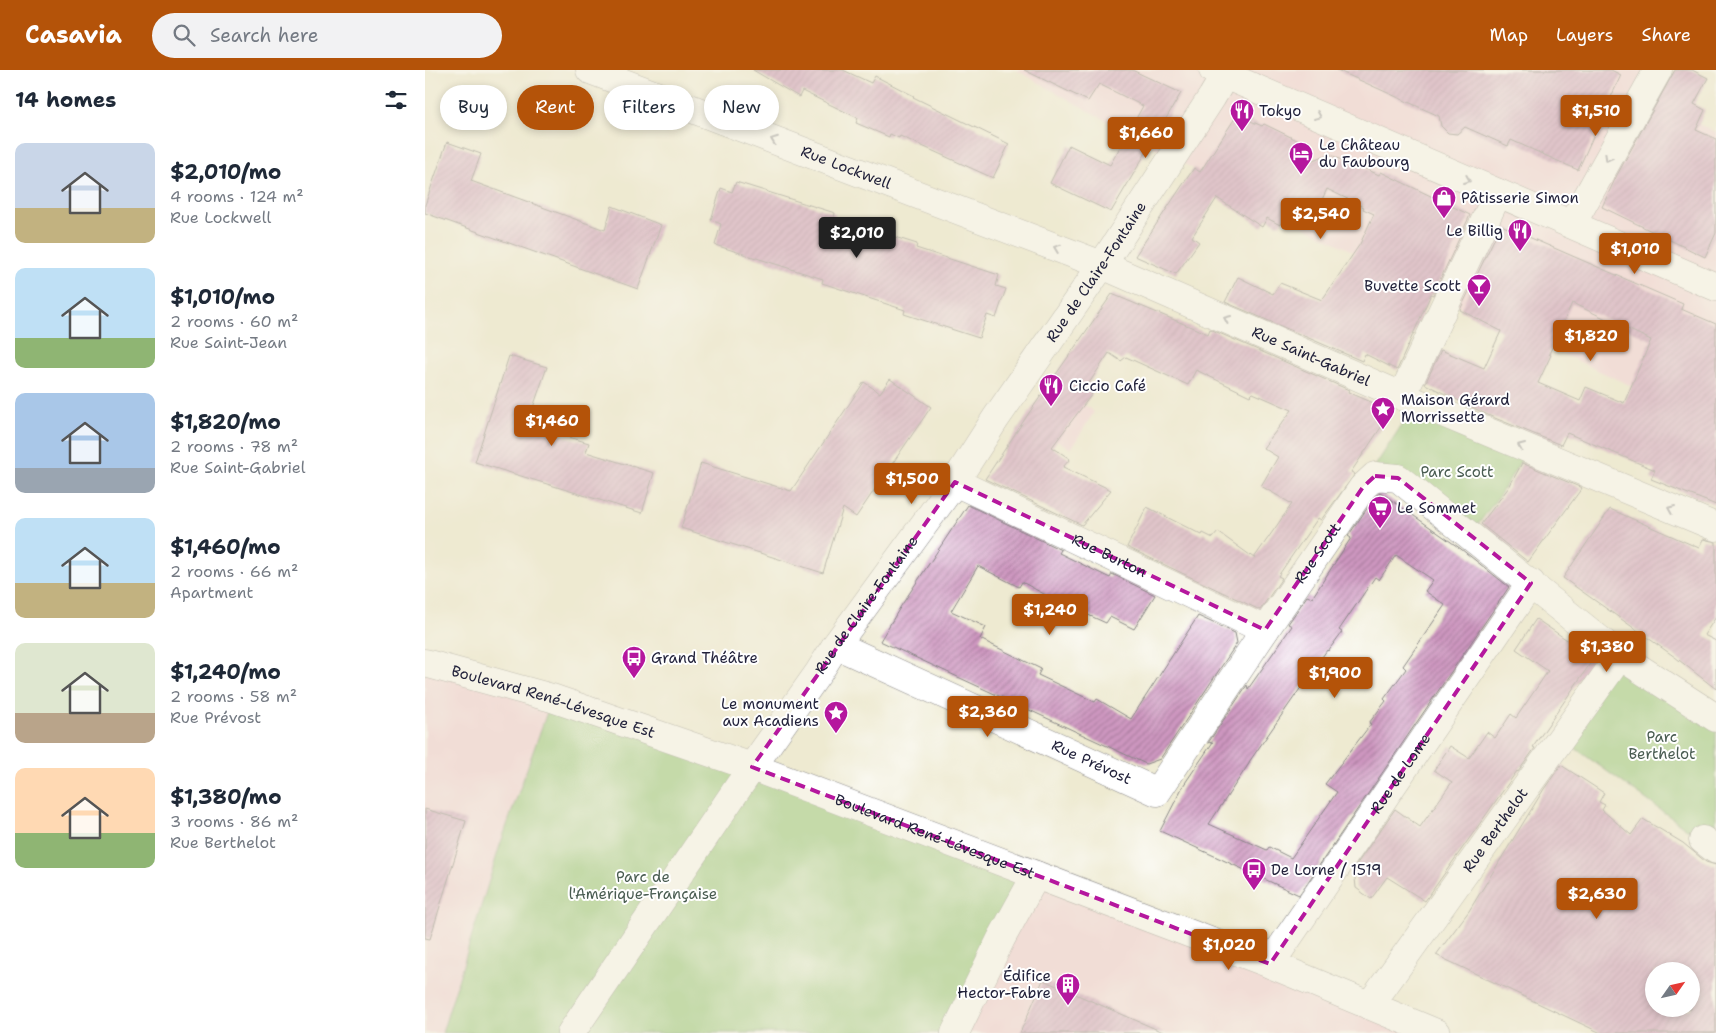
<!DOCTYPE html>
<html lang="en">
<head>
<meta charset="utf-8">
<style>
	body { margin:0; font-family:"Shantell Sans",sans-serif; background:#f2f2f3; color:#1f2937; height:100vh; display:flex; flex-direction:column; font-size:19px; white-space:nowrap }
	* { box-sizing:border-box; margin:0 }
	p { font-size:16px; color:#747a83 }
	.icon { flex:none; width:28px; height:28px; fill:none; stroke:currentColor; stroke-width:2; stroke-linecap:round; stroke-linejoin:round }
	.map { position:relative; flex:1; overflow:hidden }
	.sheet { display:flex; flex-direction:column; background:#fff; width:425px }
	.sheet>* { flex:none }
	.guide { position:absolute; left:15px; top:15px; width:475px; height:45px; display:flex; gap:10px }
	.needle { width:32px; rotate:56deg }
	.fabs { position:absolute; left:1220px; top:892px; display:grid; gap:10px }
	.fabs a { display:grid; place-items:center; width:55px; height:55px; border-radius:50%; background:#fff; box-shadow:0 2px 8px #0003; font-size:25px }
	.price { position:absolute; translate:-50% -42px; padding:0 11px; border-radius:5px; background:#b45309; color:#fff; font-size:16px; line-height:32px; filter:drop-shadow(0 1px 2px #0008) }
	.price::after { content:''; position:absolute; left:50%; top:30px; width:15px; height:11px; margin-left:-8px; background:inherit; clip-path:polygon(0 0,100% 0,50% 100%) }
	.price.active { background:#222; color:#fff }
	ul { padding:0; list-style:none }
	li { display:flex; align-items:center; gap:15px; height:125px; padding:0 15px }
	li span { display:grid; place-items:center; flex:none; width:140px; height:100px; border-radius:10px; color:#555 }
	li>.icon { margin-inline-start:auto }
	span .icon { width:60px; height:60px; fill:#fffc; stroke-width:1 }
	li b { font-size:21px }
	h2 { display:flex; justify-content:space-between; align-items:center; height:60px; padding:0 15px; font-size:21px }
	.tag { padding:0 18px; border-radius:22px; background:#fff; box-shadow:0 2px 8px #0003; font-size:18px; line-height:45px }
	.tag.active { background:#b45309; color:#fff }
	header { display:flex; align-items:center; gap:30px; box-sizing:border-box; height:70px; padding:0 25px; background:#b45309; color:#fff }
	header strong { font-size:24px }
	nav { display:flex; gap:28px; margin-inline-start:auto; font-size:18px }
	.search { width:350px; height:45px; background:#f2f2f3; display:flex; align-items:center; gap:12px; box-sizing:border-box; padding:0 18px; border-radius:28px; color:#747a83; font-size:19px }
	main { display:flex; flex:1; min-height:0 }
	.map>svg:first-child { display:block }
	.built { fill:#f4cfdc }
	.park { fill:#92c779; stroke:#5a745a }
	.building { fill:url(#building-hatch); fill-rule:evenodd }
	.lines { fill:none; stroke-linecap:round; stroke-linejoin:round }
	.street-casing { stroke:#888686; stroke-width:29 }
	.secondary-casing { stroke:#888686; stroke-width:29 }
	.street { stroke:#fff; stroke-width:28 }
	.secondary { stroke:#fff; stroke-width:28 }
	.oneway { stroke:#9c9ca7 }
	.marked { fill:none; stroke:#b5179e; stroke-width:4; stroke-dasharray:10 6; stroke-linejoin:round }
	.labels { text-anchor:middle; dominant-baseline:central; stroke-width:4; stroke-linejoin:round; paint-order:stroke }
	.poi-label { font-size:15px; fill:#22223b; stroke:#fff; text-anchor:start }
	.street-label { font-size:15px; fill:#22223b; stroke:#fff }
	.park-label { font-size:15px; fill:#495c51; stroke:#fff }
</style>
</head>
<body>
<header>
<strong>Casavia</strong>
<div class="search"><svg class="icon" aria-label="search" viewBox="0 0 24 24"><circle cx="10" cy="10" r="6"/><path d="M15 15l6 6"/></svg>Search here</div>
<nav><a>Map</a><a>Layers</a><a>Share</a></nav>
</header>
<main>
<section class="sheet">
<h2>14 homes<svg class="icon" aria-label="filters" viewBox="0 0 24 24"><path d="M4 7h16M4 17h16"/><circle cx="9" cy="7" r="2"/><circle cx="15" cy="17" r="2"/></svg></h2>
<ul>
<li><span style="background:linear-gradient(#c9d6e8 65%,#c2b280 0)"><svg class="icon" aria-label="home" viewBox="0 0 24 24"><path d="M3 11l9-7 9 7M6 9v11h12V9"/></svg></span><div><b>$2,010/mo</b><p>4 rooms · 124 m²</p><p>Rue Lockwell</p></div></li>
<li><span style="background:linear-gradient(#bfe0f5 70%,#8fb573 0)"><svg class="icon" aria-label="home" viewBox="0 0 24 24"><path d="M3 11l9-7 9 7M6 9v11h12V9"/></svg></span><div><b>$1,010/mo</b><p>2 rooms · 60 m²</p><p>Rue Saint-Jean</p></div></li>
<li><span style="background:linear-gradient(#a9c7e8 75%,#9aa5b1 0)"><svg class="icon" aria-label="home" viewBox="0 0 24 24"><path d="M3 11l9-7 9 7M6 9v11h12V9"/></svg></span><div><b>$1,820/mo</b><p>2 rooms · 78 m²</p><p>Rue Saint-Gabriel</p></div></li>
<li><span style="background:linear-gradient(#bfe0f5 65%,#c2b280 0)"><svg class="icon" aria-label="home" viewBox="0 0 24 24"><path d="M3 11l9-7 9 7M6 9v11h12V9"/></svg></span><div><b>$1,460/mo</b><p>2 rooms · 66 m²</p><p>Apartment</p></div></li>
<li><span style="background:linear-gradient(#dfe7d0 70%,#b9a48a 0)"><svg class="icon" aria-label="home" viewBox="0 0 24 24"><path d="M3 11l9-7 9 7M6 9v11h12V9"/></svg></span><div><b>$1,240/mo</b><p>2 rooms · 58 m²</p><p>Rue Prévost</p></div></li>
<li><span style="background:linear-gradient(#ffd9b3 65%,#8fb573 0)"><svg class="icon" aria-label="home" viewBox="0 0 24 24"><path d="M3 11l9-7 9 7M6 9v11h12V9"/></svg></span><div><b>$1,380/mo</b><p>3 rooms · 86 m²</p><p>Rue Berthelot</p></div></li>
</ul>
</section>
<div class="map">
<svg width="1291" height="963" viewBox="0 0 1291 963">
	<defs>
		<pattern id="building-hatch" width="6" height="6" patternUnits="userSpaceOnUse" patternTransform="scale(1.25)"><rect width="6" height="6" fill="#ce97c0"/><path d="M-1 1l2-2M0 6l6-6M5 7l2-2" fill="none" stroke="#a77b9d"/></pattern>
	</defs>
	<rect width="100%" height="100%" fill="#fff"/>
	<filter id="ink" filterUnits="userSpaceOnUse"><feTurbulence type="fractalNoise" baseFrequency=".02" numOctaves="2"/><feDisplacementMap in="SourceGraphic" scale="10" xChannelSelector="R" yChannelSelector="G"/><feConvolveMatrix kernelMatrix="1 2 1 2 8 2 1 2 1" color-interpolation-filters="sRGB"/></filter>
	<filter id="wash" filterUnits="userSpaceOnUse"><feTurbulence type="fractalNoise" baseFrequency=".0096" numOctaves="4" result="noise"/><feDisplacementMap in="SourceGraphic" scale="20" xChannelSelector="R" yChannelSelector="G"/><feGaussianBlur stdDeviation="1.12" result="paint"/><feColorMatrix in="noise" values="0 0 0 0 0 0 0 0 0 0 0 0 0 0 0 0 0 1.4 0 .05"/><feComposite in="paint" operator="in"/></filter>
	<g filter="url(#wash)">
		<rect width="100%" height="100%" fill="#eeead1"/>
		<path class="built" d="M591,0H1233L1217,29L1291,62V355L1023,231L748,88Z
			M626,310L669,342L646,379L599,350Z
			M0,590L127,628L75,775L17,963H0Z
			M611,805L1011,963H530Z"/>
		<path class="park" d="M980,342L1100,384L1076,423L1044,467L950,396L976,356Z
			M1195,586L1291,648V780L1136,668Z
			M127,628L611,805L530,963H17L75,775Z"/>
		<g id="blocks">
			<path class="building" d="M328,0H418L446,13L450,6L489,26L488,27L584,74L568,108L475,66L474,68L465,64L464,67L431,53L433,48L377,21L374,27Z
				M599,0H707L756,23L686,142L625,113L644,75L685,95L718,36L674,14L663,31Z
				M912,0H1186L1196,5L1153,100L1086,70L1083,76L1040,57L1032,64L1023,63L1016,56L1014,46Z
				M1250,0H1267L1283,8L1269,34L1280,40L1271,60L1291,69V163L1280,187L1177,137L1192,105Z
				M812,45L837,56L839,54L876,72L885,91L905,84L916,90L917,88L954,105L956,102L1045,145L1008,225L1006,224L972,300L940,284L937,291L800,232L813,207L848,224L855,213L897,230L935,174L949,144L938,139L939,137L902,119L885,155L862,143L855,155L842,148L837,157L792,128L767,167L774,172L751,204L710,186L769,98L775,102Z
				M22,72L56,84L46,111L180,160L187,136L236,155L213,219L0,143V135Z
				M311,112L410,143L409,148L492,174L491,178L574,205L571,216L581,219L571,248L562,245L554,268L479,244L480,240L397,213L398,209L290,175L296,154L286,150L296,118L307,122Z
				M1076,155L1258,234L1256,239L1291,254V435L1226,409L1230,400L1142,363L1136,375L1065,346L1000,314L1016,280L1059,298L1076,261L1035,240ZM1147,233L1226,270L1199,333L1161,317L1155,331L1113,313L1126,285L1124,284Z
				M687,224L783,264L785,259L924,320L923,322L967,341L926,402L930,404L896,450L893,448L853,506L857,508L835,540L702,477L722,437L777,465L778,463L788,468L793,462L829,488L867,434L836,416L853,387L838,378L867,340L828,323L825,326L771,300L763,315L701,287L696,291L684,283L660,319L667,324L627,377L645,389L638,397L686,420L657,455L560,409L604,343Z
				M84,286L122,297L102,355L164,373L161,382L229,403L217,443L50,392Z
				M465,309L506,337L431,447L418,438L398,503L256,458L276,393L366,421L439,312L455,323Z
				M1097,393L1157,418L1103,492L1056,454L1084,417Z
				M955,422L1036,479L1084,517L874,825L735,761L758,716L788,672L783,673L822,615L823,619L853,576L867,556L863,554L882,526L887,528L926,468L923,466L950,427ZM971,485L1008,510L1000,521L1020,535L978,596L981,599L959,629L961,631L944,653L946,654L900,714L912,722L866,788L844,777L842,780L784,754L825,692H824L902,580L903,581L917,562L914,560L950,507L954,510Z
				M543,435L636,480L634,483L685,508L687,504L730,525L709,559L685,547L681,553L630,530L597,512L594,517L553,496L526,541L561,557L555,569L616,599L613,605L670,632L672,629L706,649L773,546L810,563L812,573L735,689L721,694L455,571L476,536Z
				M1185,439L1274,478L1278,469L1291,472V547L1279,565L1291,571V619L1250,587L1138,508Z
				M1111,549L1169,588L1108,677L1110,678L1093,702L1092,701L1000,831L962,807L946,829L931,818L929,798L970,739L995,757L1027,712L1009,700L1025,676L1044,688L1062,662L1070,668L1086,644L1091,648L1123,601L1091,579Z
				M1136,695L1179,723L1174,732L1180,735L1177,740L1206,765L1218,749L1258,773L1281,792L1291,795V963H1176L1011,885L1044,841L1119,719ZM1229,901H1266V939H1229Z
				M0,739L41,751L5,869L0,868Z
				M618,910L740,963H595Z"/>
		</g>
	</g>
	<g filter="url(#ink)">
		<use href="#blocks" fill-opacity="0" stroke="#888686" stroke-width="1"/>
		<g class="lines">
			<defs>
				<g id="street">
					<path id="s1" d="M165,0L677,195L977,326L1291,457"/>
					<path d="M1147,154L1233,0"/>
					<path d="M977,326L1073,123"/>
					<path id="s2" d="M530,412L840,560"/>
					<path id="s3" d="M411,575L732,722L840,560L938,417L950,406L973,408L1195,586L1291,648"/>
					<path d="M1278,770L1291,780"/>
					<path id="s4" d="M845,894L1106,513"/>
					<path id="s5" d="M945,935L1195,586"/>
					<path id="s6" d="M146,963L327,697L394,602L411,575L530,412L571,348L677,195L787,27L800,5"/>
					<path d="M530,963L576,869L611,805"/>
				</g>
				<g id="secondary">
					<path d="M788,0L1291,217"/>
					<path id="s7" d="M0,593L127,628L327,697L845,894L1011,963"/>
				</g>
			</defs>
			<use href="#street" class="street-casing"/>
			<use href="#secondary" class="secondary-casing"/>
			<use href="#street" class="street"/>
			<use href="#secondary" class="secondary"/>
		</g>
		<defs><path id="oneway-chevron" d="M-2-3.5L2.5 0L-2 3.5" fill="none" stroke-width="1.6" stroke-linecap="round" stroke-linejoin="round" transform="scale(1.25)"/></defs>
		<g class="oneway">
			<use href="#oneway-chevron" transform="translate(893 46) rotate(23)"/>
			<use href="#oneway-chevron" transform="translate(349 70) rotate(-159)"/>
			<use href="#oneway-chevron" transform="translate(1183 88) rotate(119)"/>
			<use href="#oneway-chevron" transform="translate(1042 110) rotate(23)"/>
			<use href="#oneway-chevron" transform="translate(632 178) rotate(-159)"/>
			<use href="#oneway-chevron" transform="translate(802 249) rotate(-156)"/>
			<use href="#oneway-chevron" transform="translate(1096 376) rotate(-157)"/>
			<use href="#oneway-chevron" transform="translate(1246 439) rotate(-157)"/>
		</g>
	</g>
	<path d="M0 0H1291V963H0ZM950,406L973,408L1106,513L845,894L327,697L530,412L840,560L938,417Z" fill="#eeead1" fill-opacity=".55" fill-rule="evenodd"/>
	<path class="marked" d="M950,406L973,408L1106,513L845,894L327,697L530,412L840,560L938,417Z"/>
	<defs>
		<symbol id="restaurant-pin" viewBox="-11 -11 22 30"><path d="M0 17L-7.5 6A9.5 9.5 0 1 1 7.5 6Z" fill="#b5179e" stroke="#fff"/><path d="M-5-6h1v4h1v-4h1v4h1v-4h1v5L-1.5 .5V6h-2V.5L-5-1ZM5-6V6H3V1.5H1.5Q1.5-4 5-6Z" fill="#fff"/></symbol>
		<symbol id="hotel-pin" viewBox="-11 -11 22 30"><path d="M0 17L-7.5 6A9.5 9.5 0 1 1 7.5 6Z" fill="#b5179e" stroke="#fff"/><path d="M-6-4.5h1.5V1H6V5H4.5V3h-9V5H-6ZM-4 0a1.8 1.8 0 1 1 3.6 0ZM.5 0V-2.5h3Q6-2.5 6 0Z" fill="#fff"/></symbol>
		<symbol id="shop-pin" viewBox="-11 -11 22 30"><path d="M0 17L-7.5 6A9.5 9.5 0 1 1 7.5 6Z" fill="#b5179e" stroke="#fff"/><path d="M-5-2.5h2.3a2.7 3.5 0 0 1 5.4 0H5L5.5 6h-11ZM-1.5-2.5h3a1.5 2.3 0 0 0-3 0Z" fill="#fff"/></symbol>
		<symbol id="bar-pin" viewBox="-11 -11 22 30"><path d="M0 17L-7.5 6A9.5 9.5 0 1 1 7.5 6Z" fill="#b5179e" stroke="#fff"/><path d="M-6-5H6L.8 .8V4.5H3.5V6h-7V4.5H-.8V.8Z" fill="#fff"/></symbol>
		<symbol id="sight-pin" viewBox="-11 -11 22 30"><path d="M0 17L-7.5 6A9.5 9.5 0 1 1 7.5 6Z" fill="#b5179e" stroke="#fff"/><path d="M0-6L1.8-2.2L6-1.7L2.9 1.2L3.7 5.4L0 3.3L-3.7 5.4L-2.9 1.2L-6-1.7L-1.8-2.2Z" fill="#fff"/></symbol>
		<symbol id="supermarket-pin" viewBox="-11 -11 22 30"><path d="M0 17L-7.5 6A9.5 9.5 0 1 1 7.5 6Z" fill="#b5179e" stroke="#fff"/><path d="M-6-5.5h2.5l.6 2H6L4.5 2H-2.5L-4.4-4H-6ZM-1.5 3.2a1.3 1.3 0 1 0 .1 0ZM3 3.2a1.3 1.3 0 1 0 .1 0Z" fill="#fff"/></symbol>
		<symbol id="bus-pin" viewBox="-11 -11 22 30"><path d="M0 17L-7.5 6A9.5 9.5 0 1 1 7.5 6Z" fill="#b5179e" stroke="#fff"/><path d="M-5-6H5V4H4V6H2V4H-2V6H-4V4H-5ZM-3.5-4V0h7V-4ZM-3.5 1.2v1.5H-2V1.2ZM2 1.2v1.5H3.5V1.2Z" fill="#fff"/></symbol>
		<symbol id="building-pin" viewBox="-11 -11 22 30"><path d="M0 17L-7.5 6A9.5 9.5 0 1 1 7.5 6Z" fill="#b5179e" stroke="#fff"/><path d="M-4-6H4V6H1V3H-1V6H-4ZM-2.5-4.3h1.7v1.8h-1.7ZM.8-4.3h1.7v1.8H.8ZM-2.5-1h1.7V.8h-1.7ZM.8-1h1.7V.8H.8Z" fill="#fff"/></symbol>
	</defs>
	<g fill-rule="evenodd">
		<use href="#restaurant-pin" x="803" y="27" width="28" height="38"/>
		<use href="#hotel-pin" x="862" y="70" width="28" height="38"/>
		<use href="#shop-pin" x="1005" y="114" width="28" height="38"/>
		<use href="#restaurant-pin" x="1081" y="147" width="28" height="38"/>
		<use href="#bar-pin" x="1040" y="202" width="28" height="38"/>
		<use href="#restaurant-pin" x="612" y="302" width="28" height="38"/>
		<use href="#sight-pin" x="944" y="325" width="28" height="38"/>
		<use href="#supermarket-pin" x="941" y="424" width="28" height="38"/>
		<use href="#bus-pin" x="195" y="574" width="28" height="38"/>
		<use href="#sight-pin" x="397" y="629" width="28" height="38"/>
		<use href="#bus-pin" x="815" y="786" width="28" height="38"/>
		<use href="#building-pin" x="629" y="901" width="28" height="38"/>
	</g>
	<g class="labels">
		<g class="poi-label">
			<text x="834" y="41">Tokyo</text>
			<text x="894" y="75">Le Château<tspan x="894" dy="17">du Faubourg</tspan></text>
			<text x="1036" y="128">Pâtisserie Simon</text>
			<text x="1078" y="161" text-anchor="end">Le Billig</text>
			<text x="1036" y="216" text-anchor="end">Buvette Scott</text>
			<text x="644" y="316">Ciccio Café</text>
			<text x="976" y="330">Maison Gérard<tspan x="976" dy="17">Morrissette</tspan></text>
			<text x="972" y="438">Le Sommet</text>
			<text x="226" y="588">Grand Théâtre</text>
			<text x="394" y="634" text-anchor="end">Le monument<tspan x="394" dy="17">aux Acadiens</tspan></text>
			<text x="846" y="800">De Lorne / 1519</text>
			<text x="626" y="906" text-anchor="end">Édifice<tspan x="626" dy="17">Hector-Fabre</tspan></text>
		</g>
		<g class="street-label">
			<text stroke="none"><textPath href="#s1" startOffset="274">Rue Lockwell</textPath></text>
			<text stroke="none"><textPath href="#s6" startOffset="925">Rue de Claire-Fontaine</textPath></text>
			<text stroke="none"><textPath href="#s1" startOffset="776">Rue Saint-Gabriel</textPath></text>
			<text stroke="none"><textPath href="#s3" startOffset="641">Rue Scott</textPath></text>
			<text stroke="none"><textPath href="#s2" startOffset="171">Rue Burton</textPath></text>
			<text stroke="none"><textPath href="#s6" startOffset="520">Rue de Claire-Fontaine</textPath></text>
			<text stroke="none"><textPath href="#s7" startOffset="134">Boulevard René-Lévesque Est</textPath></text>
			<text stroke="none"><textPath href="#s3" startOffset="281">Rue Prévost</textPath></text>
			<text stroke="none"><textPath href="#s4" startOffset="231">Rue de Lome</textPath></text>
			<text stroke="none"><textPath href="#s5" startOffset="215">Rue Berthelot</textPath></text>
			<text stroke="none"><textPath href="#s7" startOffset="539">Boulevard René-Lévesque Est</textPath></text>
		</g>
		<g class="park-label">
			<text x="1032" y="402">Parc Scott</text>
			<text x="1237" y="667">Parc<tspan x="1237" dy="17">Berthelot</tspan></text>
			<text x="218" y="807">Parc de<tspan x="218" dy="17">l'Amérique-Française</tspan></text>
		</g>
	</g>
</svg>
<div class="fabs">
<a><svg class="needle" viewBox="-14 -14 28 28"><path d="M0-13l5 13h-10z" fill="#e53935"/><path d="M0 13l5-13h-10z" fill="#747a83"/></svg></a>
</div>
<b class="price" style="left:1171px;top:67px">$1,510</b>
<b class="price" style="left:721px;top:89px">$1,660</b>
<b class="price" style="left:896px;top:170px">$2,540</b>
<b class="price active" style="left:432px;top:189px">$2,010</b>
<b class="price" style="left:1210px;top:205px">$1,010</b>
<b class="price" style="left:1166px;top:292px">$1,820</b>
<b class="price" style="left:127px;top:377px">$1,460</b>
<b class="price" style="left:487px;top:435px">$1,500</b>
<b class="price" style="left:625px;top:566px">$1,240</b>
<b class="price" style="left:1182px;top:603px">$1,380</b>
<b class="price" style="left:910px;top:629px">$1,900</b>
<b class="price" style="left:563px;top:668px">$2,360</b>
<b class="price" style="left:1172px;top:850px">$2,630</b>
<b class="price" style="left:804px;top:901px">$1,020</b>
<div class="guide">
<a class="tag">Buy</a>
<a class="tag active">Rent</a>
<a class="tag">Filters</a>
<a class="tag">New</a>
</div>
</div>
</main>
</body>
</html>
